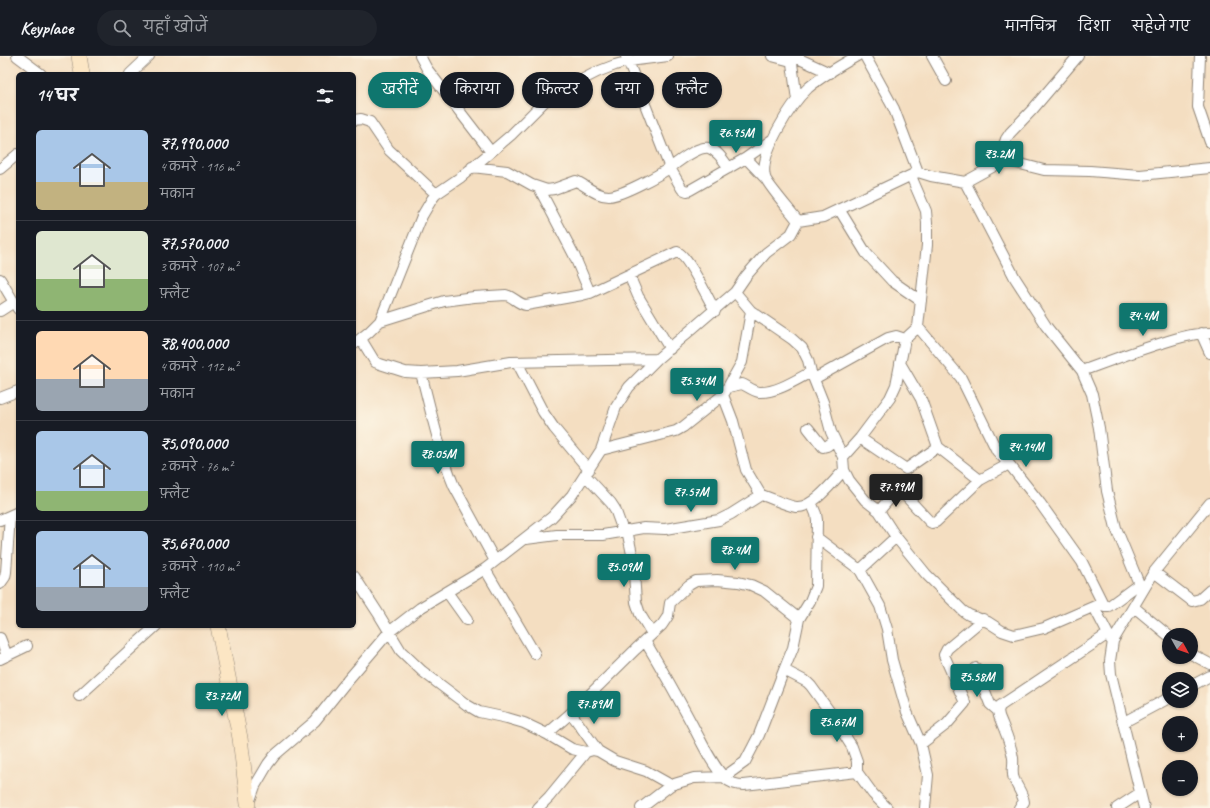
<!DOCTYPE html>
<html lang="hi">
<head>
<meta charset="utf-8">
<style>
	body { margin:0; font-family:Caveat,"Playpen Sans Deva",sans-serif; background:#20242c; color:#f1f3f6; height:100vh; display:flex; flex-direction:column; font-size:15px; white-space:nowrap }
	* { box-sizing:border-box; margin:0 }
	p { font-size:13px; color:#9ea1a6 }
	.icon { flex:none; width:22px; height:22px; fill:none; stroke:currentColor; stroke-width:2; stroke-linecap:round; stroke-linejoin:round }
	.map { position:relative; flex:1; overflow:hidden }
	.details { position:absolute; left:16px; top:16px; width:340px; height:556px; display:flex; flex-direction:column; background:#171b24; border-radius:6px; box-shadow:0 1px 3px #0004 }
	.details>* { flex:none }
	.banner { position:absolute; left:368px; top:16px; width:380px; height:36px; display:flex; gap:8px }
	.needle { width:26px; rotate:130deg }
	.controls { position:absolute; left:1162px; top:572px; display:grid; gap:8px }
	.controls a { display:grid; place-items:center; width:36px; height:36px; border-radius:50%; background:#171b24; box-shadow:0 1px 3px #0004; font-size:20px }
	.price { position:absolute; translate:-50% -34px; padding:0 9px; border-radius:4px; background:#0f766e; color:#fff; font-size:13px; line-height:26px; filter:drop-shadow(0 1px 2px #0008) }
	.price::after { content:''; position:absolute; left:50%; top:24px; width:12px; height:9px; margin-left:-6px; background:inherit; clip-path:polygon(0 0,100% 0,50% 100%) }
	.price.active { background:#222; color:#fff }
	ul { padding:0; list-style:none }
	li { display:flex; align-items:center; gap:12px; height:100px; padding:0 20px }
	li+li { border-top:1px solid #363941 }
	li span { display:grid; place-items:center; flex:none; width:112px; height:80px; border-radius:6px; color:#555 }
	li>.icon { margin-inline-start:auto }
	span .icon { width:48px; height:48px; fill:#fffc; stroke-width:1 }
	li b { font-size:17px }
	h2 { display:flex; justify-content:space-between; align-items:center; height:48px; padding:0 20px; font-size:17px }
	.tag { padding:0 14px; border-radius:18px; background:#171b24; box-shadow:0 1px 3px #0004; font-size:14px; line-height:36px }
	.tag.active { background:#0f766e; color:#fff }
	header { display:flex; align-items:center; gap:24px; box-sizing:border-box; height:56px; padding:0 20px; background:#171b24; border-bottom:1px solid #363941 }
	header strong { font-size:19px }
	nav { display:flex; gap:22px; margin-inline-start:auto; font-size:14px }
	.search { width:280px; height:36px; background:#20242c; display:flex; align-items:center; gap:10px; box-sizing:border-box; padding:0 14px; border-radius:22px; color:#9ea1a6; font-size:15px }
	.map>svg:first-child { display:block }
	.lines { fill:none; stroke-linecap:round; stroke-linejoin:round }
	.street-casing { stroke:#908476; stroke-width:12 }
	.secondary-casing { stroke:#908476; stroke-width:16 }
	.street { stroke:#fff; stroke-width:10 }
	.secondary { stroke:#fce6c4; stroke-width:15 }
</style>
</head>
<body>
<header>
<strong>Keyplace</strong>
<div class="search"><svg class="icon" aria-label="search" viewBox="0 0 24 24"><circle cx="10" cy="10" r="6"/><path d="M15 15l6 6"/></svg>यहाँ खोजें</div>
<nav><a>मानचित्र</a><a>दिशा</a><a>सहेजे गए</a></nav>
</header>
<div class="map">
<svg width="1210" height="752" viewBox="0 0 1210 752">
	<rect width="100%" height="100%" fill="#fcf5e5"/>
	<filter id="ink" filterUnits="userSpaceOnUse"><feTurbulence type="fractalNoise" baseFrequency=".025" numOctaves="2"/><feDisplacementMap in="SourceGraphic" scale="8" xChannelSelector="R" yChannelSelector="G"/><feConvolveMatrix kernelMatrix="1 2 1 2 8 2 1 2 1" color-interpolation-filters="sRGB"/></filter>
	<filter id="wash" filterUnits="userSpaceOnUse"><feTurbulence type="fractalNoise" baseFrequency=".012" numOctaves="4" result="noise"/><feDisplacementMap in="SourceGraphic" scale="16" xChannelSelector="R" yChannelSelector="G"/><feGaussianBlur stdDeviation="0.9" result="paint"/><feColorMatrix in="noise" values="0 0 0 0 0 0 0 0 0 0 0 0 0 0 0 0 0 1.4 0 .05"/><feComposite in="paint" operator="in"/></filter>
	<g filter="url(#wash)">
		<rect width="100%" height="100%" fill="#f4dec1"/>
	</g>
	<g filter="url(#ink)">
		<g class="lines">
			<defs>
				<path id="street" d="M17,0L41,18
					M420,0L427,13L491,96
					M626,0L670,112L682,133L687,135L690,134L746,102
					M772,0L791,5
					M791,0L797,44
					M793,0L830,17
					M865,0L894,53L918,116
					M932,0L946,25
					M1200,0L1198,51L1210,86
					M130,18L149,0
					M354,64L361,63L370,66L389,94L436,138
					M1005,104L1004,89L1006,83L1010,77L1033,53L1078,0
					M472,111L507,115L532,129L547,134L554,133L576,125C587,130 596,140 609,140C623,139 659,119 671,111C680,105 697,90 709,92C718,95 724,105 729,112
					M0,113L18,98
					M765,122L746,102L773,83
					M965,126L1015,222L1046,270L1082,315L1092,338L1099,372L1107,435L1116,472L1142,535
					M539,132L574,199L590,237
					M839,153L866,197L892,225L921,245
					M798,165L823,161L918,116L931,120L965,126L1005,104L1044,114L1090,115L1140,119L1210,112
					M629,219L638,240L670,293
					M0,223L18,253
					M735,236L751,255L792,283L802,292L808,304L811,316L823,346L831,376L843,401L844,414L849,424L865,444L879,455L896,481L926,518L963,555L969,559L988,566L1002,575L1014,579L1044,572L1102,547
					M0,255L14,246
					M380,265L444,245L474,241L506,239C514,241 518,248 526,249L582,239L590,237L677,196C687,198 709,244 715,255
					M918,271L961,322L997,395L1009,408L1040,447L1082,506L1104,550H1109L1139,528
					M1201,277L1210,297
					M361,283L375,306L380,308L405,316L421,317L457,315L511,306L657,303
					M354,288L369,276L380,265L422,160L432,143L436,138L461,121L491,96L511,79L544,46L556,37L597,16L615,9L629,5L668,0
					M517,306L543,356L554,372L589,414
					M900,307L921,343L938,391L980,424L1009,408
					M1082,315C1109,305 1135,295 1162,287C1177,282 1194,277 1210,277
					M421,317C431,355 439,394 454,430L495,505
					M814,323L888,282L896,280L905,283
					M728,331L742,328C747,330 753,335 759,336C776,337 796,324 811,316
					M723,339L733,365L746,414L761,439
					M0,342L18,335
					M808,372L823,391L827,390L835,384
					M860,382L906,413L938,391
					M601,394L676,375L683,371L723,339L728,331L742,306L751,255
					M843,401L860,382L890,342L896,329L905,283L918,271L927,189V167L926,155L911,120
					M585,419L611,447L615,453L623,475
					M879,455L896,435L900,434L930,466L932,467L936,466L980,424
					M0,464L18,456
					M627,474L633,503L636,546L640,558L652,578
					M816,481L860,514L880,550L887,573L892,604L907,656L921,688L928,719L925,752
					M526,483L557,479H603L644,472L665,473L719,464L731,458L761,439C772,442 784,449 796,451C812,453 834,425 844,414
					M485,513L535,598
					M860,514L896,481
					M1154,516L1192,545L1200,543L1210,534
					M354,520L378,557L401,595L422,615L467,649L479,656L507,662L524,667L547,678L572,693L586,696L593,694L598,695L615,705L646,715L671,729
					M0,528L5,521L6,516L10,460
					M447,536L467,564
					M1094,551L1111,584
					M1134,551L1169,580
					M0,582L7,600
					M645,585C662,613 678,642 693,670C702,687 712,709 725,722C731,728 737,729 744,729L857,716
					M1191,598L1210,608
					M0,603L27,590
					M976,612L990,648L998,655
					M784,614L807,626L811,630L832,659L852,691L857,705V716L873,738L887,752
					M1191,630L1210,620
					M79,640L156,570
					M571,657L598,695
					M1124,666L1169,642
					M547,678L571,657L636,593L662,569L668,560L670,547L689,529L696,525L717,524L738,526L751,529L764,535L799,563
					M921,688L947,668L965,647L944,599L947,593L983,563
					M250,744L255,730L268,708L275,699L315,665L347,625L389,576L420,552L485,513L552,461L572,439L601,394L616,351L629,331L657,303L735,236L746,220L766,197L791,178L798,165C793,158 766,127 765,121C759,97 791,48 808,32C822,20 841,9 857,0
					M538,752L549,741L586,696
					M641,752L671,729L694,722L724,721L745,706L759,679L784,614L793,592L799,563L810,545L816,530L817,464L816,458L811,446
					M1019,752L1024,746C1023,738 1017,731 1014,723C1011,716 1014,709 1013,702C1011,687 1004,673 999,660L998,655L1000,650L1108,578
					M1117,752L1140,737
					M1144,752L1111,618L1110,605L1113,585L1154,516L1210,447"/>
				<path id="secondary" d="M79,0L82,18
					M218,570L240,682L248,748"/>
			</defs>
			<use href="#street" class="street-casing"/>
			<use href="#secondary" class="secondary-casing"/>
			<use href="#street" class="street"/>
			<use href="#secondary" class="secondary"/>
		</g>
	</g>
</svg>
<div class="controls">
<a><svg class="needle" viewBox="-14 -14 28 28"><path d="M0-13l5 13h-10z" fill="#e53935"/><path d="M0 13l5-13h-10z" fill="#9ea1a6"/></svg></a>
<a><svg class="icon" aria-label="layers" viewBox="0 0 24 24"><path d="M12 4l9 5-9 5-9-5zM3 14l9 5 9-5"/></svg></a>
<a>+</a>
<a>−</a>
</div>
<b class="price" style="left:736px;top:98px">₹6.95M</b>
<b class="price" style="left:999px;top:119px">₹3.2M</b>
<b class="price" style="left:1143px;top:281px">₹4.4M</b>
<b class="price" style="left:697px;top:346px">₹5.34M</b>
<b class="price" style="left:1026px;top:412px">₹4.14M</b>
<b class="price" style="left:438px;top:419px">₹8.05M</b>
<b class="price active" style="left:896px;top:452px">₹7.99M</b>
<b class="price" style="left:691px;top:457px">₹7.57M</b>
<b class="price" style="left:735px;top:515px">₹8.4M</b>
<b class="price" style="left:624px;top:532px">₹5.09M</b>
<b class="price" style="left:977px;top:642px">₹5.58M</b>
<b class="price" style="left:222px;top:661px">₹3.72M</b>
<b class="price" style="left:594px;top:669px">₹7.89M</b>
<b class="price" style="left:837px;top:687px">₹5.67M</b>
<div class="banner">
<a class="tag active">खरीदें</a>
<a class="tag">किराया</a>
<a class="tag">फ़िल्टर</a>
<a class="tag">नया</a>
<a class="tag">फ़्लैट</a>
</div>
<section class="details">
<h2>14 घर<svg class="icon" aria-label="filters" viewBox="0 0 24 24"><path d="M4 7h16M4 17h16"/><circle cx="9" cy="7" r="2"/><circle cx="15" cy="17" r="2"/></svg></h2>
<ul>
<li><span style="background:linear-gradient(#a9c7e8 65%,#c2b280 0)"><svg class="icon" aria-label="home" viewBox="0 0 24 24"><path d="M3 11l9-7 9 7M6 9v11h12V9"/></svg></span><div><b>₹7,990,000</b><p>4 कमरे · 116 m²</p><p>मकान</p></div></li>
<li><span style="background:linear-gradient(#dfe7d0 60%,#8fb573 0)"><svg class="icon" aria-label="home" viewBox="0 0 24 24"><path d="M3 11l9-7 9 7M6 9v11h12V9"/></svg></span><div><b>₹7,570,000</b><p>3 कमरे · 107 m²</p><p>फ़्लैट</p></div></li>
<li><span style="background:linear-gradient(#ffd9b3 60%,#9aa5b1 0)"><svg class="icon" aria-label="home" viewBox="0 0 24 24"><path d="M3 11l9-7 9 7M6 9v11h12V9"/></svg></span><div><b>₹8,400,000</b><p>4 कमरे · 112 m²</p><p>मकान</p></div></li>
<li><span style="background:linear-gradient(#a9c7e8 75%,#8fb573 0)"><svg class="icon" aria-label="home" viewBox="0 0 24 24"><path d="M3 11l9-7 9 7M6 9v11h12V9"/></svg></span><div><b>₹5,090,000</b><p>2 कमरे · 76 m²</p><p>फ़्लैट</p></div></li>
<li><span style="background:linear-gradient(#a9c7e8 70%,#9aa5b1 0)"><svg class="icon" aria-label="home" viewBox="0 0 24 24"><path d="M3 11l9-7 9 7M6 9v11h12V9"/></svg></span><div><b>₹5,670,000</b><p>3 कमरे · 110 m²</p><p>फ़्लैट</p></div></li>
</ul>
</section>
</div>
</body>
</html>
